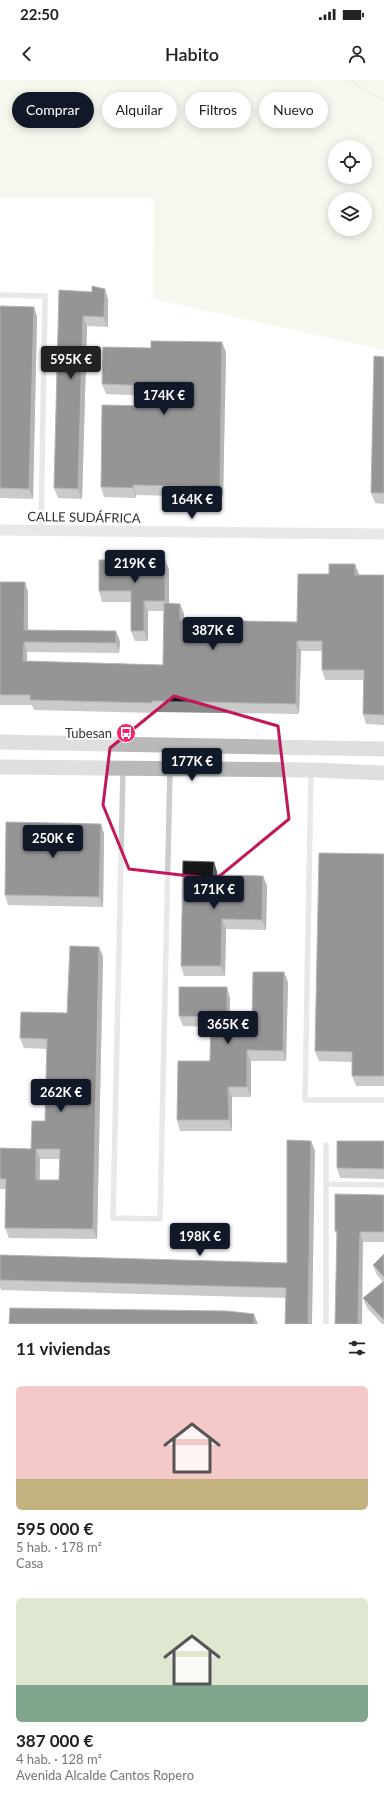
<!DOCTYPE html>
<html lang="es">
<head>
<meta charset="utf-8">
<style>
	body { margin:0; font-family:Lato,sans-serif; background:#f6f6f6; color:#222; height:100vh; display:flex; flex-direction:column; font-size:15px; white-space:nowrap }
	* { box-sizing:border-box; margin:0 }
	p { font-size:13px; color:#767676 }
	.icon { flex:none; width:22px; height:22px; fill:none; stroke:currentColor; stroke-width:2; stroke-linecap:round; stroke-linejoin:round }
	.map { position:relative; height:1244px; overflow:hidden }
	.details { display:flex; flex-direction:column; background:#fff; flex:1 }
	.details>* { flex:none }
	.hud { position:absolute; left:12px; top:12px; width:360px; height:36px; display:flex; gap:8px }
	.controls { position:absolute; left:328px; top:60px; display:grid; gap:8px }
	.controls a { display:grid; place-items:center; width:44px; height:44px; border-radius:50%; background:#fff; box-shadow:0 2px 10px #0003; font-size:20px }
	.price { position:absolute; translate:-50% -34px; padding:0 9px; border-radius:4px; background:#111827; color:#fff; font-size:13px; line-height:26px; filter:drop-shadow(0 1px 2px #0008) }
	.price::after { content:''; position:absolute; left:50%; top:24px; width:12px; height:9px; margin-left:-6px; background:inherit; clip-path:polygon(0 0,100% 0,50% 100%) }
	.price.selected { background:#222; color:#fff }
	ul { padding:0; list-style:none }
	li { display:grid; align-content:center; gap:8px; height:212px; padding:0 16px }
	li span { display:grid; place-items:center; height:124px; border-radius:6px; color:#555 }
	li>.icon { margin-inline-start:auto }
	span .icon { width:72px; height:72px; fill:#fffc; stroke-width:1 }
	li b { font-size:17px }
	h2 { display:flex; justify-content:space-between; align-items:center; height:48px; padding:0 16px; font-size:17px }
	.pill { padding:0 14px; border-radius:18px; background:#fff; box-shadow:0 2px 10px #0003; font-size:14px; line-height:36px }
	.pill.selected { background:#111827; color:#fff }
	.status { display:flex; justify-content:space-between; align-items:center; height:28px; padding:0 20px; background:#fff; direction:ltr }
	.status svg { height:11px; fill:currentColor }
	header { display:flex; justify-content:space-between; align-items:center; height:52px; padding:0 16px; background:#fff; font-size:18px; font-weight:600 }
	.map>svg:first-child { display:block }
	.green { fill:#eaeedc; fill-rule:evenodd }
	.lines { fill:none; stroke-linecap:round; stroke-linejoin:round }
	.path { stroke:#ccc; stroke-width:2.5; stroke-dasharray:2 2; stroke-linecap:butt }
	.lane { stroke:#ccc; stroke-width:5.5 }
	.street { stroke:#ccc; stroke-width:11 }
	.secondary { stroke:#b9b9b9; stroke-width:15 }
	.wall { fill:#8a8a8a; fill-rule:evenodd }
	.shaded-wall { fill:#5c5c5c }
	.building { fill:#161616; stroke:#5c5c5c; fill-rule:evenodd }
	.marked { fill:none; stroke:#c2185b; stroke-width:3; stroke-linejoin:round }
	.labels { text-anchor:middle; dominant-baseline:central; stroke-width:4; stroke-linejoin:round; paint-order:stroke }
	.street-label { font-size:13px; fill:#2f2f2f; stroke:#fff }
	.poi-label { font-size:13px; fill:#2f2f2f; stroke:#fff; text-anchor:end }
</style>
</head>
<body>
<div class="status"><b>22:50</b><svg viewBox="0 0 49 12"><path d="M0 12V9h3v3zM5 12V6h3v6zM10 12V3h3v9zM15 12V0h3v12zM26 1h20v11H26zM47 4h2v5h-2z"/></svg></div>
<header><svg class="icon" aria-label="back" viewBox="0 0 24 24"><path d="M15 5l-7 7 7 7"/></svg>Habito<svg class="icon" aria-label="person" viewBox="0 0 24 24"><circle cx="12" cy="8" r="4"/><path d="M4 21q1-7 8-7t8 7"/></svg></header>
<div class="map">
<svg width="384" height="1244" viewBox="0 0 384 1244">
	<rect width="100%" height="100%" fill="#fff"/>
	<path class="green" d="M0,0H384V270L153,219L154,118H0ZM335,67H365V97H335ZM335,119H365V149H335Z"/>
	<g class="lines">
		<path class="path" d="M348,0L384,20"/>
		<path class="lane" d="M0,215L45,216L41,450
			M123,689L113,1138L160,1139L170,689
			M311,691L305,1020H384
			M326,1104L384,1105
			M326,1244V1065"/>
		<path class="street" d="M0,450L384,454"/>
		<path class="secondary" d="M0,662L384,669
			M0,687L311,690L384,693"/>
	</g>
	<path class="wall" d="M59,210L108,219V247L87,246L82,419L58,418L54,408Z
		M0,226L34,227L37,237L33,419L0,418Z
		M226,272L223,417L136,415V418L104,417L101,407L150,326V316L106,314L102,304Z
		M384,277V424L375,423L371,413Z
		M165,480L169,490V523L180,524L184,534V540L297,542L359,495H384V645L366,644L363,634V600H325L322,590V571H301L299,634L156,632V633L34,630L32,625H0V502L28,512V550L120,561L119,573L27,572V581L163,585L164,531H148V561H135L131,551V522H102L99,511Z
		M101,744L104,754L103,827L8,825L5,815Z
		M384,774V1006H356L352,996V982L319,981L315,971Z
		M214,782L217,792V795L263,796L267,806L266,850L226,849L225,896H184L181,886Z
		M99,867L103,877L97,1159L9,1158L5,1148L6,1109H0V1068L31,1069L45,1041L47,969L24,968L20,958L67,933ZM40,1079H59V1100H40Z
		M288,902L286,981H251V1017H232V1051H180L177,1040L210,981V947L183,946L179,936L230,918V937H252Z
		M311,1061L315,1071L286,1218L1,1210L0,1206V1175L287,1183Z
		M384,1061V1099L340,1098L337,1088Z
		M384,1115V1162H363L337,1156L335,1151Z
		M384,1174V1244H382L367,1228L363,1218L383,1202L377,1195L373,1185Z"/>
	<path class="shaded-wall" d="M105,209L108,219V247L104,237Z
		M34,227L37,237L33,419L29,409Z
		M83,236L87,246L82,419L78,409Z
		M222,262L226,272L223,417L220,407Z
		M133,405L136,415V418L133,408Z
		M165,480L169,490V531L165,521Z
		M355,484L359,494V505L355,495Z
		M25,502L28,512V560L24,550Z
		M144,521L148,531V561L144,551Z
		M180,524L184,534V550L180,540Z
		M116,551L120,561L119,573L116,563Z
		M297,561L301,571L299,634L296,624Z
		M24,562L27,572V591L23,581Z
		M152,621L156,632V633L152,623Z
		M101,744L104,754L103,827L99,817Z
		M214,782L217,792V805L213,795Z
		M263,796L267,806L266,850L262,840Z
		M222,839L226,849L225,896L221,886Z
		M99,867L103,877L97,1159L93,1149Z
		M284,892L288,902L286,981L283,971Z
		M227,907L230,918V947L227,937Z
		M247,970L251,981V1017L247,1007Z
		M228,1007L232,1017V1051L229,1040Z
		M311,1061L315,1071L312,1244H308Z
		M36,1069L40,1079L39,1110L36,1100Z
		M360,1152L363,1162L362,1244H358Z
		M254,1234L258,1244H254Z"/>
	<path class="building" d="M92,206L105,209L104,237L83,236L78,409L54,408L59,210L92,212Z
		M0,226L34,227L29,409L0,408Z
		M151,261L222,262L220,407L133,405V408L101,407L102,325L150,326L151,306L102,304L103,267L151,268Z
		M374,276L384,277V413H371Z
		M99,480H165V521H144V551H131V511H99Z
		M329,484H355V495H384V635L363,634L364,590H322V561H297L296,624L152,621V623L30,620V615H0V502H25L24,550L116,551V563L24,562L23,581L163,585L164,523L180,524V540L297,542L298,494H329Z
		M6,742L101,744L99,817L5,815Z
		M319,773L384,774V996H352V972L315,971Z
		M183,781L214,782L213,795L263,796L262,840L222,839L221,886H181Z
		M70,866L99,867L93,1149L5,1148L6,1099H0V1068L31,1069L32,1041H45L47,959L20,958L21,932L67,933ZM36,1069H60L59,1100H36Z
		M253,892H284L283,971L247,970V1007H228L229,1040H177L178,981H210L211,937L179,936V907H227V937H252Z
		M287,1060L311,1061L308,1244H285L286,1208L0,1200V1175L287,1183Z
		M337,1061H384V1089L337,1088Z
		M335,1114L384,1115V1152H360L358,1244H335L337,1151H335Z
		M384,1174V1197L373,1185Z
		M384,1201V1240L363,1218Z
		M10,1228L227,1231L254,1234V1244H9Z"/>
	<path d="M0 0H384V1244H0ZM174,616L278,646L289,739L216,799L129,789L103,725L110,668Z" fill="#fff" fill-opacity=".55" fill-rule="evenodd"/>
	<path class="marked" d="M174,616L278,646L289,739L216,799L129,789L103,725L110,668Z"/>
	<defs>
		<symbol id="bus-disc" viewBox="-11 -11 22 22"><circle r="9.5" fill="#f4236a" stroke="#fff"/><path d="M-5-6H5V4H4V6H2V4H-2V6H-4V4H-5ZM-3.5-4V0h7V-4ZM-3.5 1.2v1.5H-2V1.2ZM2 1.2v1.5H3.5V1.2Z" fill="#fff"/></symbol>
	</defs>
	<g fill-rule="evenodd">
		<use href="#bus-disc" x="115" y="642" width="22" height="22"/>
	</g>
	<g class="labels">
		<g class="street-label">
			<text transform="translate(84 437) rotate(1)">CALLE SUDÁFRICA</text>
		</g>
		<g class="poi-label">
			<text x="112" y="653">Tubesan</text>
		</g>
	</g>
</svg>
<div class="controls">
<a><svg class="icon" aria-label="locate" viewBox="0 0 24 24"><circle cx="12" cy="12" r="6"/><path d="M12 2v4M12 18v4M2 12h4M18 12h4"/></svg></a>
<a><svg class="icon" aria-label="layers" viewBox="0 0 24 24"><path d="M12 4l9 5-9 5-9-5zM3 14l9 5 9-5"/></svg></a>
</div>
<b class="price selected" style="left:71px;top:300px">595K €</b>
<b class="price" style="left:164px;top:336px">174K €</b>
<b class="price" style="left:192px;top:440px">164K €</b>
<b class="price" style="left:135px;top:504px">219K €</b>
<b class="price" style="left:213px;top:571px">387K €</b>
<b class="price" style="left:192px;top:702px">177K €</b>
<b class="price" style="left:53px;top:779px">250K €</b>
<b class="price" style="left:214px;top:830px">171K €</b>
<b class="price" style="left:228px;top:965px">365K €</b>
<b class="price" style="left:61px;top:1033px">262K €</b>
<b class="price" style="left:200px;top:1177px">198K €</b>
<div class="hud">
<a class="pill selected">Comprar</a>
<a class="pill">Alquilar</a>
<a class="pill">Filtros</a>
<a class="pill">Nuevo</a>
</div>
</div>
<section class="details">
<h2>11 viviendas<svg class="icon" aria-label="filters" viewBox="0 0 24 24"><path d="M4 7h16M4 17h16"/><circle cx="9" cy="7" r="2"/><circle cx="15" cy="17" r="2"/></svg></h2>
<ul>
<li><span style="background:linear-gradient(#f6c9c9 75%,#c2b280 0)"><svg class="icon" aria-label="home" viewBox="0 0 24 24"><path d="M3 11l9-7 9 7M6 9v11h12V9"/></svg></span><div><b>595 000 €</b><p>5 hab. · 178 m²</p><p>Casa</p></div></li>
<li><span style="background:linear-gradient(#dfe7d0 70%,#7fa58c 0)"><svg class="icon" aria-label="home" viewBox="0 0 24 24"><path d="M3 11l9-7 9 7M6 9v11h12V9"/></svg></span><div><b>387 000 €</b><p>4 hab. · 128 m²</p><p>Avenida Alcalde Cantos Ropero</p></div></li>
</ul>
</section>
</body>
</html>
